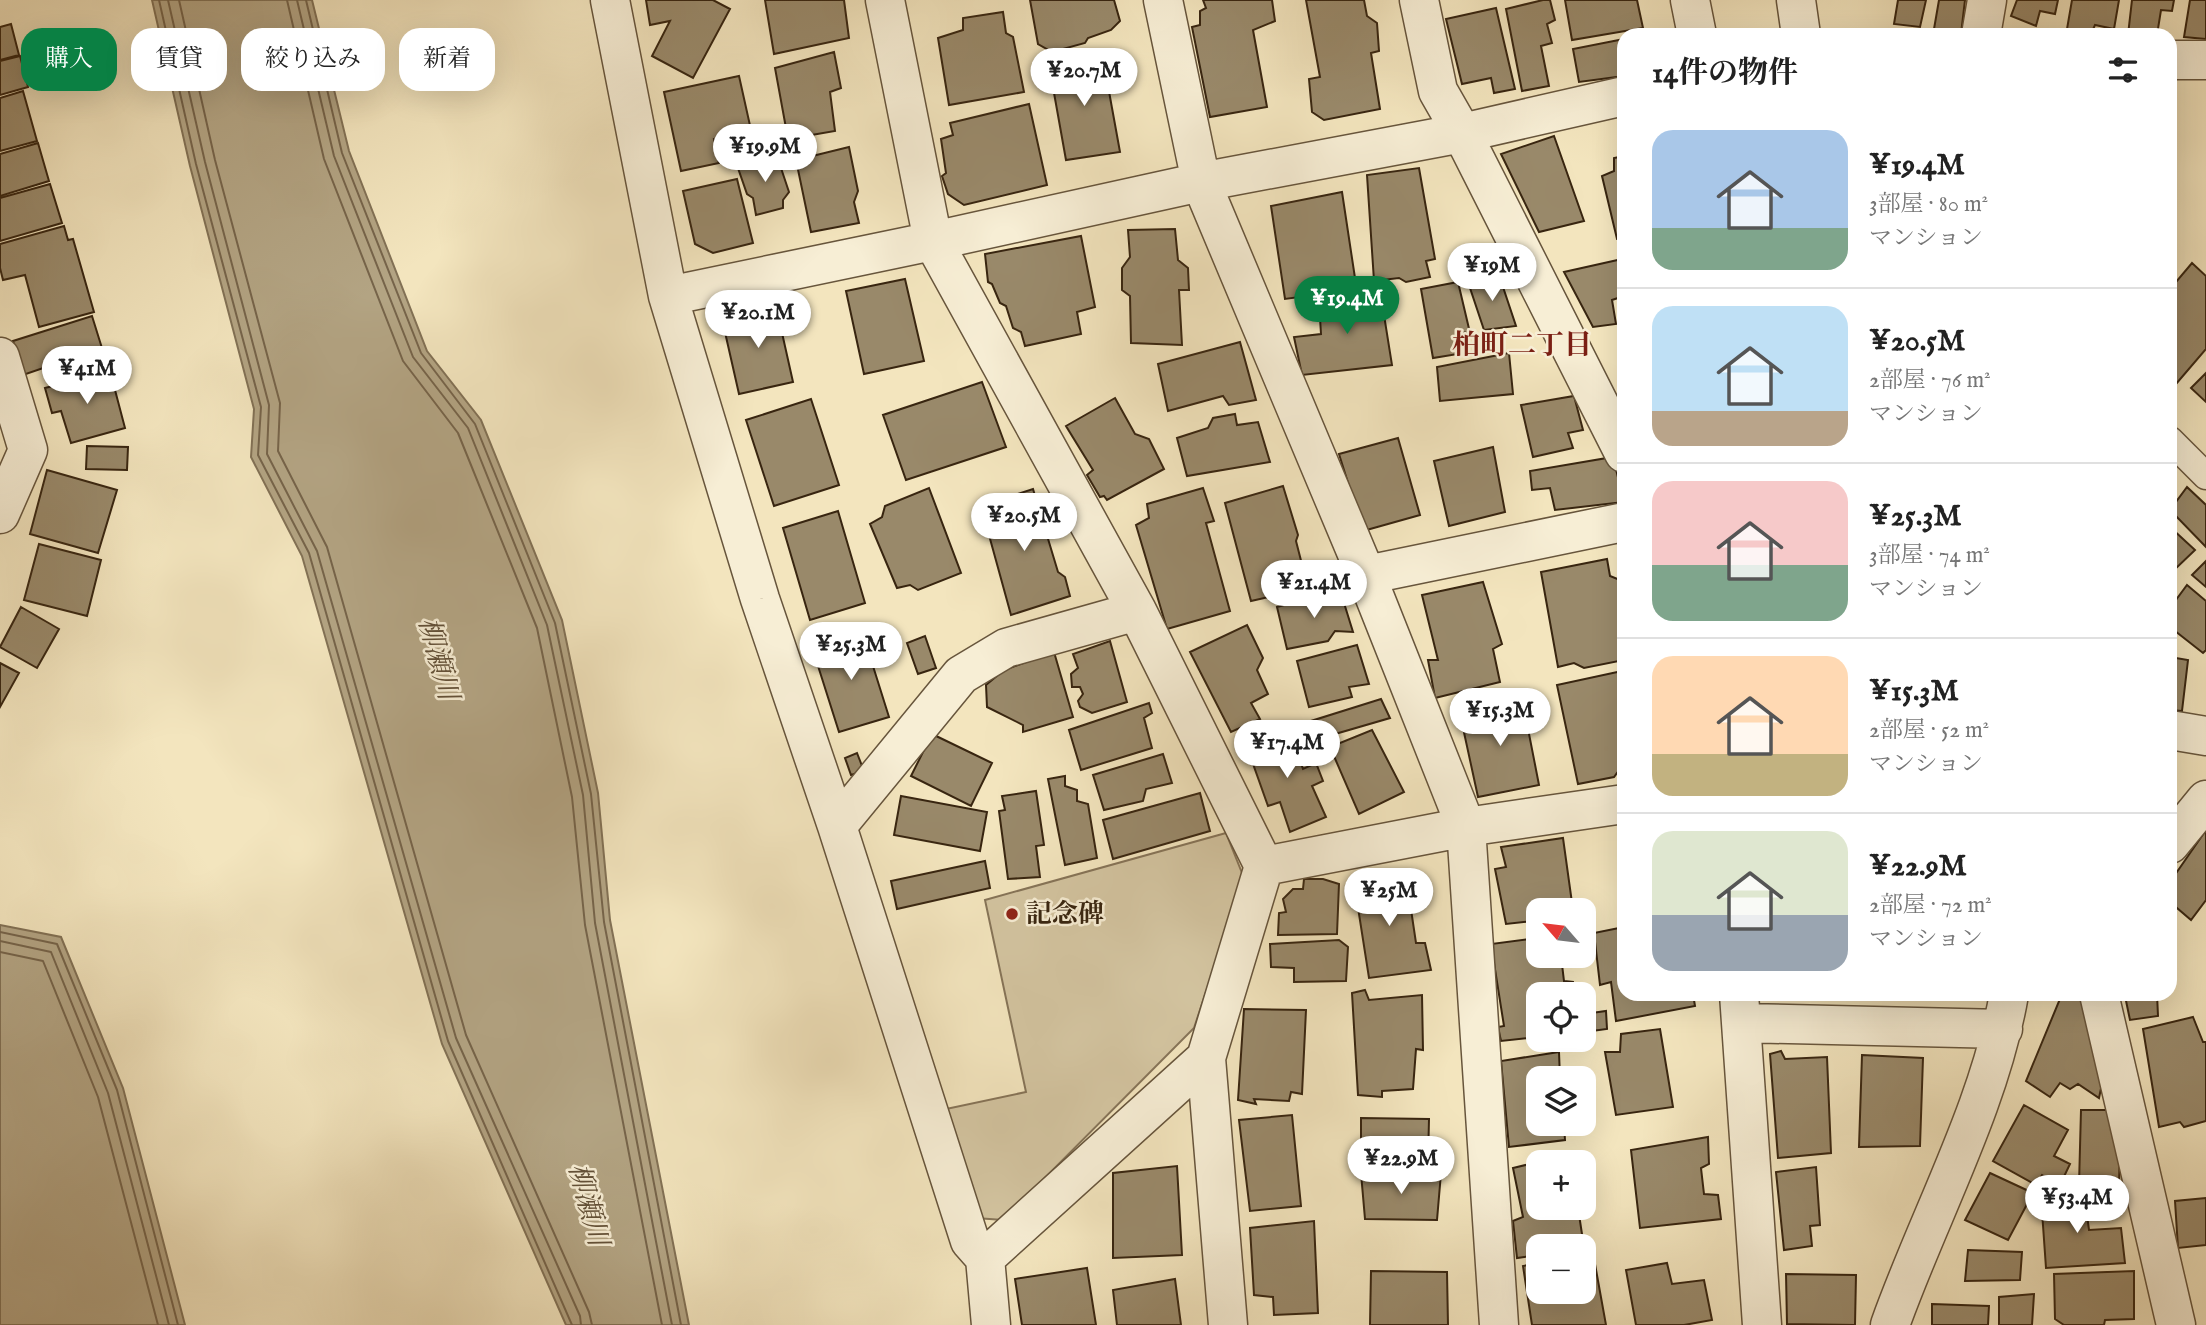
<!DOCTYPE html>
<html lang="ja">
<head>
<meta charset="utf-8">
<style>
	body { margin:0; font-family:"IM FELL English","Noto Serif JP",serif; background:#f6f6f6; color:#222; height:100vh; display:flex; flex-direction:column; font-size:26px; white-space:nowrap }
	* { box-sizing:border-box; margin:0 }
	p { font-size:23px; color:#767676 }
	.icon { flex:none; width:38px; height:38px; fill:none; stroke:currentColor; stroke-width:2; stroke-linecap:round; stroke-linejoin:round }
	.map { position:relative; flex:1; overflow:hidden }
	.details { position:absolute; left:1617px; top:28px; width:560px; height:973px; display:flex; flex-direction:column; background:#fff; border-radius:21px; box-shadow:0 7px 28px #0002 }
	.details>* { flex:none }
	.guide { position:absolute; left:21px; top:28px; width:665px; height:63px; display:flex; gap:14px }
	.needle { width:46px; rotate:298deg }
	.buttons { position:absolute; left:1526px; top:898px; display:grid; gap:14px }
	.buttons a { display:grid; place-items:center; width:70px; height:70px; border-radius:14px; background:#fff; box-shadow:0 7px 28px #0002; font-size:35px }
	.price { position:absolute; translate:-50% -60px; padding:0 16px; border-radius:24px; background:#fff; color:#222; font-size:23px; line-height:46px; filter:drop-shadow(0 2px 4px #0008) }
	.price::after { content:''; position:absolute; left:50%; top:42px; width:21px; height:16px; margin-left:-10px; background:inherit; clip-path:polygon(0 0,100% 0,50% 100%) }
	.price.active { background:#0b8043; color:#fff }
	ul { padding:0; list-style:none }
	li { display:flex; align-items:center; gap:21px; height:175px; padding:0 35px }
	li+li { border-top:2px solid #e0e0e0 }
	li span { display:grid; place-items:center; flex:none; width:196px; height:140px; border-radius:21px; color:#555 }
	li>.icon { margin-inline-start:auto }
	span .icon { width:84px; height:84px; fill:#fffc; stroke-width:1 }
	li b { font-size:30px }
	h2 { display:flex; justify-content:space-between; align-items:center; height:84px; padding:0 35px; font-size:30px }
	.chip { padding:0 24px; border-radius:21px; background:#fff; box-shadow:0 7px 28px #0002; font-size:24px; line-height:63px }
	.chip.active { background:#0b8043; color:#fff }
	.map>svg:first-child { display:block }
	.green { fill:#d3c4a0; stroke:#867458; stroke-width:2 }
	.water { fill:#b3a483; stroke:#827155; stroke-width:2 }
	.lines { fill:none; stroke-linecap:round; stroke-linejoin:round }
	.shore { stroke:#76644a; stroke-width:2 }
	.building { fill:#99896a; stroke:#382510; stroke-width:2 }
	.service-casing { stroke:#67553c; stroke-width:29 }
	.minor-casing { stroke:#67553c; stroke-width:41 }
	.service { stroke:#f7eed5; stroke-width:26 }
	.minor { stroke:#f7eed5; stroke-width:38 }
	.poi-dot { fill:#8f2418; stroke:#f7eed5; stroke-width:2.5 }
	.labels { text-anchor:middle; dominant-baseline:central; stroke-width:5; stroke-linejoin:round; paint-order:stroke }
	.poi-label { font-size:26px; font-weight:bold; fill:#382510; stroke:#f7eed5; text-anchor:start }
	.neighbourhood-label { font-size:28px; font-weight:bold; fill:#7a1f14; stroke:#f7eed5 }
	.water-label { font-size:28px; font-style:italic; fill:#635138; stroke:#f7eed5 }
</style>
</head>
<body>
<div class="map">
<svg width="2206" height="1325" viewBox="0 0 2206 1325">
	<rect width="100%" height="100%" fill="#f3e5be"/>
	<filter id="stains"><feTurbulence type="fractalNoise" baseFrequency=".00286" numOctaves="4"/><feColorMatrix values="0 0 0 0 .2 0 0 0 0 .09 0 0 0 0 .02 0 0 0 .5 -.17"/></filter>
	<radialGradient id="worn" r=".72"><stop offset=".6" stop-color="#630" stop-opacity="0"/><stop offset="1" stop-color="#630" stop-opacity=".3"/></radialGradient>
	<path class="green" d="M1226,833L1244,878L1194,1028L1003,1220L976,1218L946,1109L1026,1092L985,900Z"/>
	<path class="water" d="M152,0H312L349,151L427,351L481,420L562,620L598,793L610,920L689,1325H566L442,1044L302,556L251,457L254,409L190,166Z
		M0,925L61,937L123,1088L185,1325H0Z"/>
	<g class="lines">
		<path class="shore" d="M159,0L196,164L261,407L258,455L309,553L448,1041L572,1325
			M168,0L205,162L269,405L267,454L317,551L456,1038L580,1316L581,1325
			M179,0L215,160L280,403L278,451L327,547L466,1035L589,1312L592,1325
			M287,0L324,159L403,361L458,433L537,628L572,797L585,925L662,1325
			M297,0L334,156L413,357L468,428L547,625L583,795L595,923L672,1325
			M306,0L342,153L421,353L475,424L555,623L591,794L604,922L681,1325
			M0,932L57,944L117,1090L178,1325
			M0,941L51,952L108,1093L169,1325
			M0,952L43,961L98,1097L158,1325"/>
	</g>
	<path class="building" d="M646,0H713L730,9L693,78L652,56L670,21L650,25Z
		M765,0H844L849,38L774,54Z
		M1030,0H1114L1120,21L1111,30L1088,38L1085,43L1052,52L1038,44Z
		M1203,0H1272L1275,21L1253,30L1267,107L1210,117L1192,27L1200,25V11L1206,8Z
		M1306,0H1364L1367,16L1377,23L1379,51L1371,53L1380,109L1324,120L1312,112L1309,79L1320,77Z
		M1543,0H1550L1555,20L1547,24L1552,43L1541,46L1549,86L1522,91L1506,9Z
		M1565,0H1637L1643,28L1572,40Z
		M1898,0H1926L1920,27L1894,24Z
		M1939,0H1965L1961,34L1934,29Z
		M2017,0H2058L2055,14L2040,11L2036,26L2011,16Z
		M2072,0H2119L2114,29L2095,25L2091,34L2067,29Z
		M2132,0H2174L2172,11L2161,10L2157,35H2128Z
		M2190,0H2206V39L2184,37Z
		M1496,8L1515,89L1494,93L1491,78L1462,84L1446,19Z
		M1003,12L1006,33L1013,37L1024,92L949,105L938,38L963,30V18Z
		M11,24L19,55L0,60V27Z
		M1624,39V76L1579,82L1573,49Z
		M834,52L841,88L830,92L835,131L788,139L775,68Z
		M1102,53L1120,152L1066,160L1049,65Z
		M20,56L28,87L0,95V61Z
		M739,76L751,130L714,139L719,163L681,171L664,92Z
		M23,91L37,141L0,151V98Z
		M1029,104L1047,185L964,205L948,194L942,176L946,173L941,139L953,135L950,123Z
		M1554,136L1584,221L1539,232L1501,154Z
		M38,143L49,181L0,196V154Z
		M849,147L858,191L854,202L859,223L811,232L796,160Z
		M776,153L789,192L783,200V208L756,215L753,198L747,194L738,168Z
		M1624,156V238L1617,239L1602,176L1614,171V158Z
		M1419,168L1435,259L1426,261L1430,277L1406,282L1399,278L1374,281L1367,175Z
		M737,179L753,243L713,253L695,244L683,191Z
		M50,184L62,223L0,241V198Z
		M1342,192L1355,278L1344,291L1285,299L1271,206Z
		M64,226L68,240L73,239L94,312L39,327L25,275L3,280L0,268V244Z
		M1175,229L1178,260L1188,268L1189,290H1179L1182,345L1131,343L1130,296L1122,290V268L1130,257L1128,230Z
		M1081,236L1095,307L1077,312L1081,334L1025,346L1021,332L1013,328L1006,306L1000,303L992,284L988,282L985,254Z
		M1622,259L1624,296L1612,300L1616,324L1593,327L1564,272Z
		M2192,263L2206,276V349L2170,391V289Z
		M1499,275L1516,326L1484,330L1468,282Z
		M905,279L924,361L864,374L846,291Z
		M1458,282L1470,333L1457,332L1458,354L1433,358L1421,289Z
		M1380,290L1392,365L1302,375L1294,337L1321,334L1319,301Z
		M776,306L793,382L739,394L722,319Z
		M92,316L106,361L54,378L49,366L23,375L13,341Z
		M1240,342L1256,400L1229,405L1223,396L1168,411L1158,364Z
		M1509,353L1513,394L1440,401L1437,367Z
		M110,371L125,428L71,443L61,411L52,413L45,388Z
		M2206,373V402L2191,388Z
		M982,382L1006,447L906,480L883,415Z
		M1574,396L1583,430L1568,433L1573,448L1533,457L1521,405Z
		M1115,398L1135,434L1149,439L1164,469L1107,500L1104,496L1100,497L1087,475L1093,470L1066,426Z
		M811,399L839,485L774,506L746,420Z
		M1235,414L1237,425L1258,422L1270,462L1187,476L1177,438L1208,428L1213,418Z
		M1398,438L1420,515L1363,531L1339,454Z
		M87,446L128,447L127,470L86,469Z
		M1493,447L1505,512L1449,526L1434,461Z
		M1613,457L1624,502L1555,510L1550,488L1532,490L1530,471Z
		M47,470L117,490L98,553L30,534Z
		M1283,486L1298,535L1296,541L1308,588L1251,601L1225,503Z
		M2187,487L2206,505V547L2170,510Z
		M929,488L961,573L918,590L910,585L897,588L870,524L882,517L885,506Z
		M1203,488L1214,521L1206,523L1230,611L1167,629L1136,525L1149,518L1147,504Z
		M1033,489L1058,572L1065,577L1070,596L1011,615L981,506Z
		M838,511L865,603L810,620L783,528Z
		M2170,527L2195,550L2170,574Z
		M39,544L101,560L87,616L24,600Z
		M1607,559L1610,576L1620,580L1624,600V660L1584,668L1574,663L1558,667L1541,572Z
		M2206,561V587L2192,575Z
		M1483,582L1502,644L1493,649L1500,682L1435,698L1428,660H1438L1422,595Z
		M2187,585L2206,601V650L2203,653L2170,627V608Z
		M1340,590L1353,632L1335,631L1328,641L1287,649L1277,607Z
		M21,607L59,629L37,668L0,647Z
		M1247,625L1263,658L1257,670L1268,694L1251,703L1260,719L1231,732L1190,652Z
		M862,631L889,717L839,732L812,647Z
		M925,636L936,668L918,674L907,643Z
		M1110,641L1127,702L1092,713L1080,707L1078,701L1083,694L1080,687H1072L1071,674L1078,668L1073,654Z
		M1357,645L1369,684L1349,687L1352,697L1309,707L1297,661Z
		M1054,652L1073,717L1023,732V725L987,707L986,685L1004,670Z
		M2170,657L2188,660L2182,711L2170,710Z
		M0,663L19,673L0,707Z
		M1622,671L1624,768L1620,769L1614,777L1578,784L1557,685Z
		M1522,698L1539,785L1478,797L1460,714Z
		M1381,699L1390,718L1318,739L1311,721Z
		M1149,703L1152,713L1144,718L1152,748L1081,770L1069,730Z
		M1288,728L1303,769L1316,763L1323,781L1312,786L1326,817L1290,832L1280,802L1268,806L1247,747Z
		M1372,730L1404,792L1359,814L1330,747Z
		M932,734L992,763L971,806L911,776Z
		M857,753L864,771L851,775L845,758Z
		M1163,754L1172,783L1146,789L1143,801L1104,810L1093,775Z
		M1065,776V786L1077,790V801L1088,804L1097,858L1065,865L1048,779Z
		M1036,791L1044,845L1036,846L1040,877L1008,879L999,811L1005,810L1002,796Z
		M1200,793L1210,831L1113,859L1103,820Z
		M901,796L987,812L980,851L894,835Z
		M2206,830V900L2191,920L2170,902V882Z
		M1563,838L1573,910H1538V927L1534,921L1506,924L1495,869L1506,867L1501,847Z
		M985,861L990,888L897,909L891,881Z
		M1406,876L1416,943H1425L1431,970L1369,978L1354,882Z
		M1304,879H1323L1339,884L1337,934L1278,935L1279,913L1286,912L1283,899L1293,889H1303Z
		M1624,927V994H1693L1695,1006L1616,1021L1611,982L1600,985L1594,933Z
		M1538,938V956H1561L1564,981L1573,982L1575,994H1538V1037L1501,1041L1498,1027L1504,1026L1491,944Z
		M1339,940L1348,947L1346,981L1294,982V968L1271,967L1270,944Z
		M1365,990L1369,1000L1422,995L1423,1050L1416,1049L1413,1089L1382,1091V1097L1358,1095L1352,993Z
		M1876,994H1932V998L1876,997Z
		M2062,994H2081L2103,1079L2099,1098L2078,1084L2070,1089L2060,1083L2050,1097L2026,1081Z
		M2136,994H2157L2158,1016L2130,1020L2125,996Z
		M1244,1009L1306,1010L1302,1094L1291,1092L1289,1101L1254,1099L1256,1104L1238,1100Z
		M1606,1011L1607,1029L1584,1032V1014Z
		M2193,1017L2203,1042H2206V1121L2184,1127L2180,1122L2159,1127L2143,1029Z
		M1660,1029L1673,1107L1616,1115L1605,1052H1620L1621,1034Z
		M1781,1051L1785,1059L1827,1057L1831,1153L1778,1158L1770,1054Z
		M1559,1052L1560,1078H1538V1124H1564L1565,1140L1509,1147L1501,1061Z
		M1862,1055L1923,1058L1920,1146L1859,1147Z
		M2024,1105L2068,1130L2054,1156L2070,1164L2060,1185L2042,1175L2036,1185L1993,1161Z
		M2081,1110H2111L2120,1142L2119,1186L2079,1185Z
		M1292,1115L1301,1206L1250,1211L1239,1120Z
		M1361,1118L1429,1119L1428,1163L1361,1162Z
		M1708,1137L1709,1164L1701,1168L1704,1194L1718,1195L1721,1219L1640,1228L1631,1150Z
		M1570,1155L1571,1162H1538Z
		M1538,1162V1208H1578L1584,1247L1538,1246V1255L1517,1258L1513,1221L1523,1217L1513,1168Z
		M1177,1166L1182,1255L1113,1258V1173Z
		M1816,1167L1820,1225L1810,1226L1812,1246L1784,1250L1776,1172Z
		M1361,1173H1441L1437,1220L1365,1219Z
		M1990,1173L2033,1193L2008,1240L1965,1220Z
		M2084,1194L2089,1230L2121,1228L2125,1263L2046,1268L2041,1197Z
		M2206,1198V1245L2178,1248L2175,1201Z
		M1314,1221L1318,1313L1274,1315L1273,1297L1254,1295L1250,1228Z
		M1968,1250L2022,1252L2020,1280L1965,1281Z
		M1593,1253L1606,1325H1532L1523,1266L1538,1263V1292H1584V1255Z
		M1667,1263L1672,1284L1704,1280L1712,1320L1684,1325H1636L1626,1270Z
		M1087,1268L1096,1325H1022L1015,1279Z
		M1371,1271L1447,1272L1448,1325H1370Z
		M2134,1271V1319L2105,1320L2104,1325H2064L2055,1319L2054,1274Z
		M1786,1274L1856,1275L1855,1325L1787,1324Z
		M1175,1279L1181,1325H1117L1113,1290Z
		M2034,1294L2032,1325H1999V1297Z
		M1932,1304L1989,1306L1988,1325H1932Z"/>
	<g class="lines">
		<defs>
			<path id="service" d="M2170,440L2206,476"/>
			<path id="minor" d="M610,0L668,296L760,599L837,826L970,1241L985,1258L991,1325
				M885,0L933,241L1137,611L1264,866L1206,1058L1228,1325
				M1163,0L1201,182L1366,575L1466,827L1499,1325
				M1419,0L1438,91L1462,133L1624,453
				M1690,0L1697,35
				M1796,0L1801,35
				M1981,35L1987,0
				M2170,60H2206
				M668,296L933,241L1201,182L1462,133L1624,96
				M0,357L28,450L0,514
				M1366,575L1624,522
				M2170,730L2206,736
				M837,826L961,675L1006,648L1137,611
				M2170,844L2206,800
				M1264,866L1466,827L1624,804
				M1739,994L1762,1325
				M2099,994L2176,1325
				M1742,1023L2003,1029
				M985,1258L1206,1058
				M1890,1325C1928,1218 1990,1106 2009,994"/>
		</defs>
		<use href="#service" class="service-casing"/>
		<use href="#minor" class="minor-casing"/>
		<use href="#service" class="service"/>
		<use href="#minor" class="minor"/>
	</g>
	<circle class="poi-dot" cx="1012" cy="914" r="7"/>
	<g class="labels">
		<g class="poi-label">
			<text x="1026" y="914">記念碑</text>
		</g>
		<g class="neighbourhood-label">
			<text x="1522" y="346">柏町二丁目</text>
		</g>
		<g class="water-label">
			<text transform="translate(437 659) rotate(75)">柳瀬川</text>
			<text transform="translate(587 1205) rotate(75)">柳瀬川</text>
		</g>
	</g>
	<rect width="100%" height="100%" filter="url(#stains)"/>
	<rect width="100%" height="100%" fill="url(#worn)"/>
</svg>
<div class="buttons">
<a><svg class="needle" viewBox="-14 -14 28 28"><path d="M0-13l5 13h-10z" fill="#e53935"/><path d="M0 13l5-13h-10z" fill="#767676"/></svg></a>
<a><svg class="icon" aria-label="locate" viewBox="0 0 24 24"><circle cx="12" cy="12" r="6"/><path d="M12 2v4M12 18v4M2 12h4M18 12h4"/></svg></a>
<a><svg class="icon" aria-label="layers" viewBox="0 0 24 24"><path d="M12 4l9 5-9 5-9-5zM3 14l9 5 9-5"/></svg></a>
<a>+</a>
<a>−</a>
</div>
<b class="price" style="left:1084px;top:108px">¥20.7M</b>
<b class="price" style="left:765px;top:184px">¥19.9M</b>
<b class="price" style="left:1492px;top:303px">¥19M</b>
<b class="price active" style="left:1347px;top:336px">¥19.4M</b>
<b class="price" style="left:758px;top:350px">¥20.1M</b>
<b class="price" style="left:87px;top:406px">¥41M</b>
<b class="price" style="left:1024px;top:553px">¥20.5M</b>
<b class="price" style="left:1314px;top:620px">¥21.4M</b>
<b class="price" style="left:851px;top:682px">¥25.3M</b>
<b class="price" style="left:1500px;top:748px">¥15.3M</b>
<b class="price" style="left:1287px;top:780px">¥17.4M</b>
<b class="price" style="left:1389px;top:928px">¥25M</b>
<b class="price" style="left:1401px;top:1196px">¥22.9M</b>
<b class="price" style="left:2077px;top:1235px">¥53.4M</b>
<div class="guide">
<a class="chip active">購入</a>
<a class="chip">賃貸</a>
<a class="chip">絞り込み</a>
<a class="chip">新着</a>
</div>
<section class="details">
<h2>14件の物件<svg class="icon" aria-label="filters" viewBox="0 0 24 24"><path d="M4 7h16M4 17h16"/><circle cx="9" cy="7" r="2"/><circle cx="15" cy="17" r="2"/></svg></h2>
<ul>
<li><span style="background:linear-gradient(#a9c7e8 70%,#7fa58c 0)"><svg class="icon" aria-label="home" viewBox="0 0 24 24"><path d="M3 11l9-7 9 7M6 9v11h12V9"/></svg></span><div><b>¥19.4M</b><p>3部屋 · 80 m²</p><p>マンション</p></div></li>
<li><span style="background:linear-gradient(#bfe0f5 75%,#b9a48a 0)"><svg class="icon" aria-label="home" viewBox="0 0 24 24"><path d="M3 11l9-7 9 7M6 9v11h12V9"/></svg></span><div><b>¥20.5M</b><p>2部屋 · 76 m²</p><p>マンション</p></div></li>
<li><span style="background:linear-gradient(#f6c9c9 60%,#7fa58c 0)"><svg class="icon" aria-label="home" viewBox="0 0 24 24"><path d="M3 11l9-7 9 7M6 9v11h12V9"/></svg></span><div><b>¥25.3M</b><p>3部屋 · 74 m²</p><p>マンション</p></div></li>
<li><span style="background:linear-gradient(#ffd9b3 70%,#c2b280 0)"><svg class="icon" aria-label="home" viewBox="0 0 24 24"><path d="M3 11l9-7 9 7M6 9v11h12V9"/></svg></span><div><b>¥15.3M</b><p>2部屋 · 52 m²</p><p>マンション</p></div></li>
<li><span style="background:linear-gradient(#dfe7d0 60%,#9aa5b1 0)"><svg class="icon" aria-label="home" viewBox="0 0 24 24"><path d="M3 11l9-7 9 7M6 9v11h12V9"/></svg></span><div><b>¥22.9M</b><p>2部屋 · 72 m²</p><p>マンション</p></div></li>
</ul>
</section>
</div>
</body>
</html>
